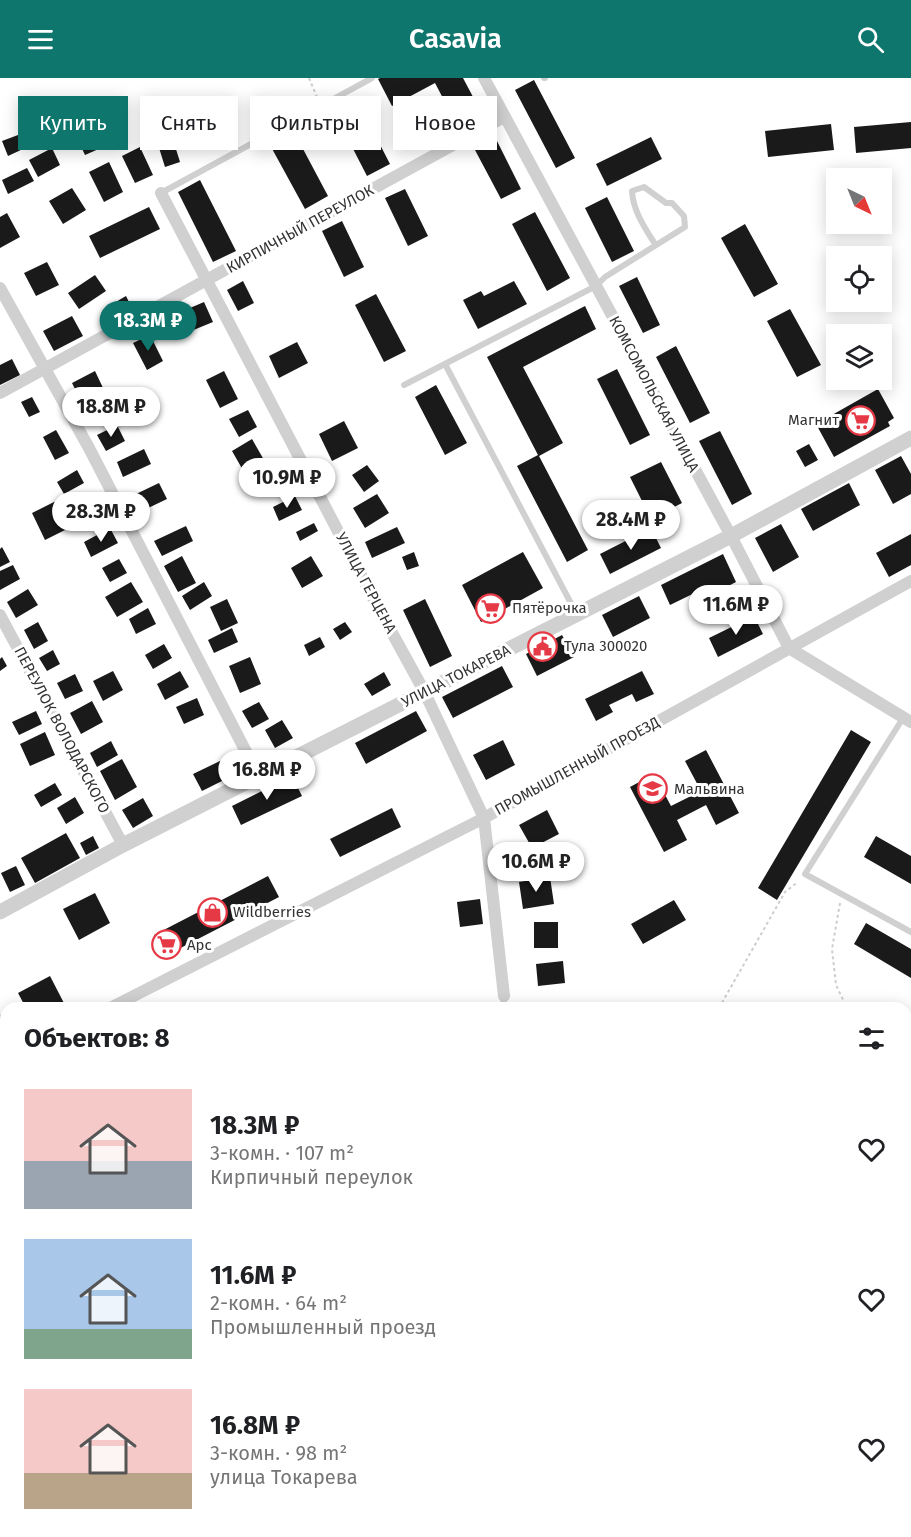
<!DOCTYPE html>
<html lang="ru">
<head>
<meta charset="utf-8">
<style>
	body { margin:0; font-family:"Fira Sans",sans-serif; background:#f6f6f6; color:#202124; height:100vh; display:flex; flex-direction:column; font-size:22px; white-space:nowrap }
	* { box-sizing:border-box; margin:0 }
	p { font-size:20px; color:#757577 }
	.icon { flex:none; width:33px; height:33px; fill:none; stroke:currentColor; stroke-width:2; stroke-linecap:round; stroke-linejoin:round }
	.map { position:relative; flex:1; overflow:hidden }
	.drawer { position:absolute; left:0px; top:924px; width:912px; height:536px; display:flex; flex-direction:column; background:#fff; border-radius:18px 18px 0 0; box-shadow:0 3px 15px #0003 }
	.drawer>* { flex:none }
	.guide { position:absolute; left:18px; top:18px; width:600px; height:54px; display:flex; gap:12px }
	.needle { width:39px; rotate:137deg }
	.controls { position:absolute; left:826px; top:90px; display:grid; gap:12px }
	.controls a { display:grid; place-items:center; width:66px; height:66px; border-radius:0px; background:#fff; box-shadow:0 3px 15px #0003; font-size:30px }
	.price { position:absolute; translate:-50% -51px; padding:0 14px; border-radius:21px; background:#fff; color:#222; font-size:20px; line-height:39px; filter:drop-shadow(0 2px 3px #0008) }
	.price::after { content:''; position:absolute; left:50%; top:36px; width:18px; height:14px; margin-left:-9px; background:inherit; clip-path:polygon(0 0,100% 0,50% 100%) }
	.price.current { background:#0f766e; color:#fff }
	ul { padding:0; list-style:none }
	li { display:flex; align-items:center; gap:18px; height:150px; padding:0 24px }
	li span { display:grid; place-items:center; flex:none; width:168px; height:120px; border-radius:0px; color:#555 }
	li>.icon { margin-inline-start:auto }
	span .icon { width:72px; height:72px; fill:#fffc; stroke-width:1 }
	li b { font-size:26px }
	h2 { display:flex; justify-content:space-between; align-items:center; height:72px; padding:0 24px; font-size:26px }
	.tag { padding:0 21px; border-radius:0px; background:#fff; box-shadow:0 3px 15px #0003; font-size:21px; line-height:54px }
	.tag.current { background:#0f766e; color:#fff }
	header { display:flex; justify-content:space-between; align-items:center; height:78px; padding:0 24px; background:#0f766e; color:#fff; font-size:27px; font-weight:600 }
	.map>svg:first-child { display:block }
	.green { fill:#e6ecdf }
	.building { fill:#1a1a1a }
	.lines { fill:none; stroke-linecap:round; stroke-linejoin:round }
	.path { stroke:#cdcdcd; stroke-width:2; stroke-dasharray:3 3; stroke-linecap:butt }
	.service { stroke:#d0d0d0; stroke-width:6 }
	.minor { stroke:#d0d0d0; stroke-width:12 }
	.tertiary { stroke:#d0d0d0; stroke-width:15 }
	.labels { text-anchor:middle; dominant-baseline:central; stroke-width:6; stroke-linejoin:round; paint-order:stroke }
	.street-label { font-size:15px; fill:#333; stroke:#fff }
	.poi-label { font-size:15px; fill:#333; stroke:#fff; text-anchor:start }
</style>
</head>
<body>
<header><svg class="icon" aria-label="menu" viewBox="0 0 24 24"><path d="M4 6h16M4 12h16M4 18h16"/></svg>Casavia<svg class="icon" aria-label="search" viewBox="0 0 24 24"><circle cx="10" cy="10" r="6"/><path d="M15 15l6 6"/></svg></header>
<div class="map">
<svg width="911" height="1459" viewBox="0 0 911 1459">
	<rect width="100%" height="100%" fill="#fff"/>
	<path class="green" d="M906,1039L911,1041V1124L906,1134Z
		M906,1240L911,1243V1459H0V1313L6,1311V1454H906Z"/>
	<path class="building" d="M380,0H463L481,34L457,47L435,5L392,28L378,1Z
		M534,2L575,80L556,90L515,12Z
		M356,20L390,86L367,98L333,32Z
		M911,44V70L856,75L854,49Z
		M831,46L834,72L768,79L765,53Z
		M102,48L110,66L85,77L77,60Z
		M186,49L200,65L193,71L179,55Z
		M170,52L180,84L165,89L155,57Z
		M294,54L328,118L305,131L270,67Z
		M18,57L23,71L8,78L2,63Z
		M651,59L662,81L607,108L596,86Z
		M496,61L521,111L501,121L475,72Z
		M140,69L153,97L135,105L122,78Z
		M52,70L60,87L38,99L29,82Z
		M109,84L123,114L104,124L89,94Z
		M27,90L34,103L8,116L2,102Z
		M200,102L236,173L213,184L178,114Z
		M72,110L86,132L63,146L49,123Z
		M405,111L428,158L408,168L385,120Z
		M607,119L634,173L612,184L585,130Z
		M149,129L160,151L100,180L89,158Z
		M535,134L570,200L547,213L512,146Z
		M7,135L20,159L0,170V139Z
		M342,143L364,189L344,199L322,153Z
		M745,146L778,206L754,219L721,160Z
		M47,184L59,207L36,218L24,195Z
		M95,197L106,213L79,231L68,215Z
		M637,199L660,247L643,255L619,208Z
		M243,203L254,225L238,233L227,212Z
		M514,203L527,226L478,251L463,222L481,213L484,218Z
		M376,216L406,273L384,284L355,227Z
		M126,218L133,232L121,238L114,225Z
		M204,224L213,244L191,253L183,233Z
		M585,228L596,251L523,289L563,365L539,378L588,472L567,484L517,388L538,377L487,279Z
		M790,231L821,287L797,299L767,243Z
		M72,238L83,258L54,273L43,253Z
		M150,257L163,283L147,292L133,265Z
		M297,264L308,285L279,300L269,278Z
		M676,268L710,335L690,345L656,279Z
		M12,281L20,297L0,307V287Z
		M617,291L650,357L630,367L597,301Z
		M95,293L104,312L81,323L72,305Z
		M224,293L238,321L220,330L206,302Z
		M436,307L467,365L445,377L415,319Z
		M878,311L894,340L888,344L890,348L834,379L816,346Z
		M109,317L119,336L95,348L85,329Z
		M32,319L40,334L29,339L21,324Z
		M248,332L257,349L239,359L229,341Z
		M344,343L358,370L332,383L319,356Z
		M117,347L125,363L106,373L97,357Z
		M56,352L69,375L55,382L43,359Z
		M720,353L752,416L732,427L699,363Z
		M252,361L264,382L244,394L232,373Z
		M809,366L818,382L805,389L796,373Z
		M144,371L151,386L123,399L117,384Z
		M901,378L911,396V416L893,426L875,392Z
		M661,384L682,425L651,441L630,399Z
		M367,387L379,403L364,414L352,397Z
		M77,392L84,405L64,416L57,404Z
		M276,392L284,407L266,417L258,402Z
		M159,405L167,421L144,432L136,416Z
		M849,405L860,427L813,453L801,431Z
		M377,416L389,435L365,450L353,430Z
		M295,418L302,432L279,443L273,429Z
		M56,423L69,450L45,462L32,435Z
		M96,426L103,442L85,452L77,436Z
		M314,445L318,453L300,463L296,454Z
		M781,446L799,479L773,494L755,460Z
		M186,448L193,463L162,478L154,463Z
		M397,449L405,465L372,480L365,464Z
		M110,450L118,465L91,479L84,464Z
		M651,450L661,470L610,496L600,476Z
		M911,456V487L889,499L876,475Z
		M2,469L10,484L0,489V471Z
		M414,474L419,488L407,492L402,479Z
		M523,474L543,510L481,544L462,507Z
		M723,476L736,504L713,516L709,508L670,527L661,507Z
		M182,478L196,505L178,514L164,488Z
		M311,478L323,498L302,510L291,490Z
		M119,481L127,495L110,504L102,490Z
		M13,487L20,501L0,512V493Z
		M131,504L143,524L117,539L105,519Z
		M204,504L212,518L190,532L182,518Z
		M28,511L38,527L16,540L7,524Z
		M639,518L650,540L613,559L602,537Z
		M227,521L238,545L221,553L210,529Z
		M425,521L452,578L430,589L403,532Z
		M148,530L156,546L136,556L129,541Z
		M754,538L763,556L718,579L709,560Z
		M38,544L48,563L34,571L24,552Z
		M345,544L352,554L340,562L333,551Z
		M232,550L238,564L214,575L208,562Z
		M562,557L574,579L537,598L526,576Z
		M320,559L325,569L309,578L304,567Z
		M164,566L172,580L153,591L145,577Z
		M53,572L60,586L47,593L39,580Z
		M2,579L7,588L0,593V581Z
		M250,579L261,606L240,615L229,588Z
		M502,588L513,609L453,640L442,619Z
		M113,593L123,612L103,623L93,603Z
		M180,593L189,609L165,622L157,606Z
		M642,593L654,616L636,624L632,616L609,627L613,634L596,643L585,621Z
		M384,594L391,607L372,618L364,606Z
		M75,596L83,613L65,621L57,605Z
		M197,620L204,637L184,646L176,629Z
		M92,623L103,644L81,656L70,635Z
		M259,624L269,641L252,650L242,633Z
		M36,633L42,646L19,657L12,644Z
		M416,633L427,653L366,686L355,665Z
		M282,642L293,660L275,670L265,652Z
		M851,652L871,664L777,822L758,810Z
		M45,654L55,677L30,688L20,666Z
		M503,662L515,687L486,702L473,677Z
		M111,663L118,677L97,689L90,675Z
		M706,672L739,735L716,747L706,727L677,742L687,762L664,774L630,709L654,696L671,728L701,713L685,683Z
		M122,681L137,709L115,722L100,693Z
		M220,683L228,700L202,713L193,696Z
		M292,698L302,718L241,747L232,728Z
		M55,705L62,717L41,729L34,717Z
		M75,719L84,735L66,746L57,730Z
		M143,720L153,738L133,750L122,732Z
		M392,730L401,749L340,779L330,761Z
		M547,732L559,756L532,770L519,747Z
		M66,755L80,780L35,805L21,780Z
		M93,758L99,770L86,777L80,765Z
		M876,758L911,778V806L864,779Z
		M16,788L25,807L10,814L1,795Z
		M268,798L279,819L165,878L154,857Z
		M550,799L554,826L523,831L519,804Z
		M95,815L110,845L79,862L63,831Z
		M480,821L483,846L460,849L457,824Z
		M674,822L686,842L643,866L631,846Z
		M534,844H558V870H534Z
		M866,845L911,871V900L854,866Z
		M563,883L565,905L538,908L536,886Z
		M50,898L66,929L26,930L18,915Z
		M0,1054L6,1066V1130L0,1119Z"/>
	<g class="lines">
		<path class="path" d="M309,0L317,19
			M840,825L832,871L836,907L847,930
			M719,930L785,814L798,804
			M906,996L911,992
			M906,1252L911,1255
			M0,1333L6,1330
			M0,1345L4,1353L6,1384
			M0,1355L6,1352
			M0,1408L6,1409
			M3,1415L6,1387
			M906,1444L911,1446
			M354,1454C365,1459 376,1459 388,1454
			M394,1454L398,1459"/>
		<path class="service" d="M544,0H545
			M161,115L372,0
			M445,286L576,535
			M404,307L596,208L605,199L685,149L684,138L672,125H666L644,109L632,113C633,133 645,150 655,166
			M903,640L805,796L911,854
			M503,930L504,918"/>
		<path class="minor" d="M484,0L731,458L789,570L911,644
			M161,115L374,522L424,613L484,740L504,918
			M0,210L89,370L259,699
			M0,315L504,39
			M0,537L123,767
			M110,930L484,740L911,503
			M0,942L6,954
			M0,986L6,983"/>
		<path class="tertiary" d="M0,834L123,767L731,458L911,360"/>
	</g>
	<defs>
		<symbol id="supermarket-ring" viewBox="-11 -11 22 22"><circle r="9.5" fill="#fff" stroke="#e63946" stroke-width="1.5"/><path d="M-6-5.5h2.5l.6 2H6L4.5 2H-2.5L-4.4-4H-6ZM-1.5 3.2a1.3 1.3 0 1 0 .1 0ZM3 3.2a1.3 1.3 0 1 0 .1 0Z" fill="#e63946"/></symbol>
		<symbol id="civic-ring" viewBox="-11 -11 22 22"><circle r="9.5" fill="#fff" stroke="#e63946" stroke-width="1.5"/><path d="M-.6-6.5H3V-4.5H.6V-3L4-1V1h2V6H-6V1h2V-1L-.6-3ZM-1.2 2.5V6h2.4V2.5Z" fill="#e63946"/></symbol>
		<symbol id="school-ring" viewBox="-11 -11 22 22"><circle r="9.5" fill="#fff" stroke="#e63946" stroke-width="1.5"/><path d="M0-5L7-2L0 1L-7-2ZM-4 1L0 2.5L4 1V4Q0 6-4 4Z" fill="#e63946"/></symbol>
		<symbol id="shop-ring" viewBox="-11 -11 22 22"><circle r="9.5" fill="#fff" stroke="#e63946" stroke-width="1.5"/><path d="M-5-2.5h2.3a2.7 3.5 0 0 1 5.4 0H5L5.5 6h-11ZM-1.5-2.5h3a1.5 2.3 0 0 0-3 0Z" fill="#e63946"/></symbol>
	</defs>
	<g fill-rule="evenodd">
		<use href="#supermarket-ring" x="844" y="326" width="33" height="33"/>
		<use href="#supermarket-ring" x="474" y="514" width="33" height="33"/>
		<use href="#civic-ring" x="526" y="552" width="33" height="33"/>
		<use href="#school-ring" x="636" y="694" width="33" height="33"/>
		<use href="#shop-ring" x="196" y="818" width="33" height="33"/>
		<use href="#supermarket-ring" x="150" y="850" width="33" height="33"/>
	</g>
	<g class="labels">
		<g class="street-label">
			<text transform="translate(300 151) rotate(-29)">КИРПИЧНЫЙ ПЕРЕУЛОК</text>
			<text transform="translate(654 316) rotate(62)">КОМСОМОЛЬСКАЯ УЛИЦА</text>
			<text transform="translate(366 505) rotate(62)">УЛИЦА ГЕРЦЕНА</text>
			<text transform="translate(456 598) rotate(-27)">УЛИЦА ТОКАРЕВА</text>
			<text transform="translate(62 652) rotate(62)">ПЕРЕУЛОК ВОЛОДАРСКОГО</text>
			<text transform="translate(577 688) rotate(-29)">ПРОМЫШЛЕННЫЙ ПРОЕЗД</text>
		</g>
		<g class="poi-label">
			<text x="839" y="342" text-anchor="end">Магнит</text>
			<text x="512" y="530">Пятёрочка</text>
			<text x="564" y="568">Тула 300020</text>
			<text x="674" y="711">Мальвина</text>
			<text x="233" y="834">Wildberries</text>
			<text x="187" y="867">Арс</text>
		</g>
	</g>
</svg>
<div class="controls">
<a><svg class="needle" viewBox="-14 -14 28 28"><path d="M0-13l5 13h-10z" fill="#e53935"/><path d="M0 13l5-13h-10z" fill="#757577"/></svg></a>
<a><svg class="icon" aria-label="locate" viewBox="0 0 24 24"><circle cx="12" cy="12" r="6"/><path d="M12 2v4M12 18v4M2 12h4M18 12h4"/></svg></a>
<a><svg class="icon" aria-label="layers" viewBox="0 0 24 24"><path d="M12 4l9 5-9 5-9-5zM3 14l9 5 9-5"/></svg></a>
</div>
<b class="price current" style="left:148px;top:274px">18.3M ₽</b>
<b class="price" style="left:111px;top:360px">18.8M ₽</b>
<b class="price" style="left:287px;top:431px">10.9M ₽</b>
<b class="price" style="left:101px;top:465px">28.3M ₽</b>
<b class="price" style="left:631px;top:473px">28.4M ₽</b>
<b class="price" style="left:736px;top:558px">11.6M ₽</b>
<b class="price" style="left:267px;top:723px">16.8M ₽</b>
<b class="price" style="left:536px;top:815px">10.6M ₽</b>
<div class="guide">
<a class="tag current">Купить</a>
<a class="tag">Снять</a>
<a class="tag">Фильтры</a>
<a class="tag">Новое</a>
</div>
<section class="drawer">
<h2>Объектов: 8<svg class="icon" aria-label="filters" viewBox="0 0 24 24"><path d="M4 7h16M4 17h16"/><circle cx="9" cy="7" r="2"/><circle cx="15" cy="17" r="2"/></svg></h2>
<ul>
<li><span style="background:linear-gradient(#f6c9c9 60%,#9aa5b1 0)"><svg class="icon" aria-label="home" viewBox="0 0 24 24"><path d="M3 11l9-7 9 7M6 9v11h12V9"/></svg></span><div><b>18.3M ₽</b><p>3-комн. · 107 m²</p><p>Кирпичный переулок</p></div><svg class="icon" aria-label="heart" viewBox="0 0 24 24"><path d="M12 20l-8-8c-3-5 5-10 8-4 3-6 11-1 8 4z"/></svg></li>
<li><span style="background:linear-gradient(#a9c7e8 75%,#7fa58c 0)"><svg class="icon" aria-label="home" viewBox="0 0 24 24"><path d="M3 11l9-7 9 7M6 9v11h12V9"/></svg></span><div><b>11.6M ₽</b><p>2-комн. · 64 m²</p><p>Промышленный проезд</p></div><svg class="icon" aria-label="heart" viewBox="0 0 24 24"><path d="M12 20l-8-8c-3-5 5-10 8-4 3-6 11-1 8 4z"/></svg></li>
<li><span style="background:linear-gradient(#f6c9c9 70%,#b9a48a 0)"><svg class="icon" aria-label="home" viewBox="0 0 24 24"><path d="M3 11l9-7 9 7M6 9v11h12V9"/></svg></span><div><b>16.8M ₽</b><p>3-комн. · 98 m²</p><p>улица Токарева</p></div><svg class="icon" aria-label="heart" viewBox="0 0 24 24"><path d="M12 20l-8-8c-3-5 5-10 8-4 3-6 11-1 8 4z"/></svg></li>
</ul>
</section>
</div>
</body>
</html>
